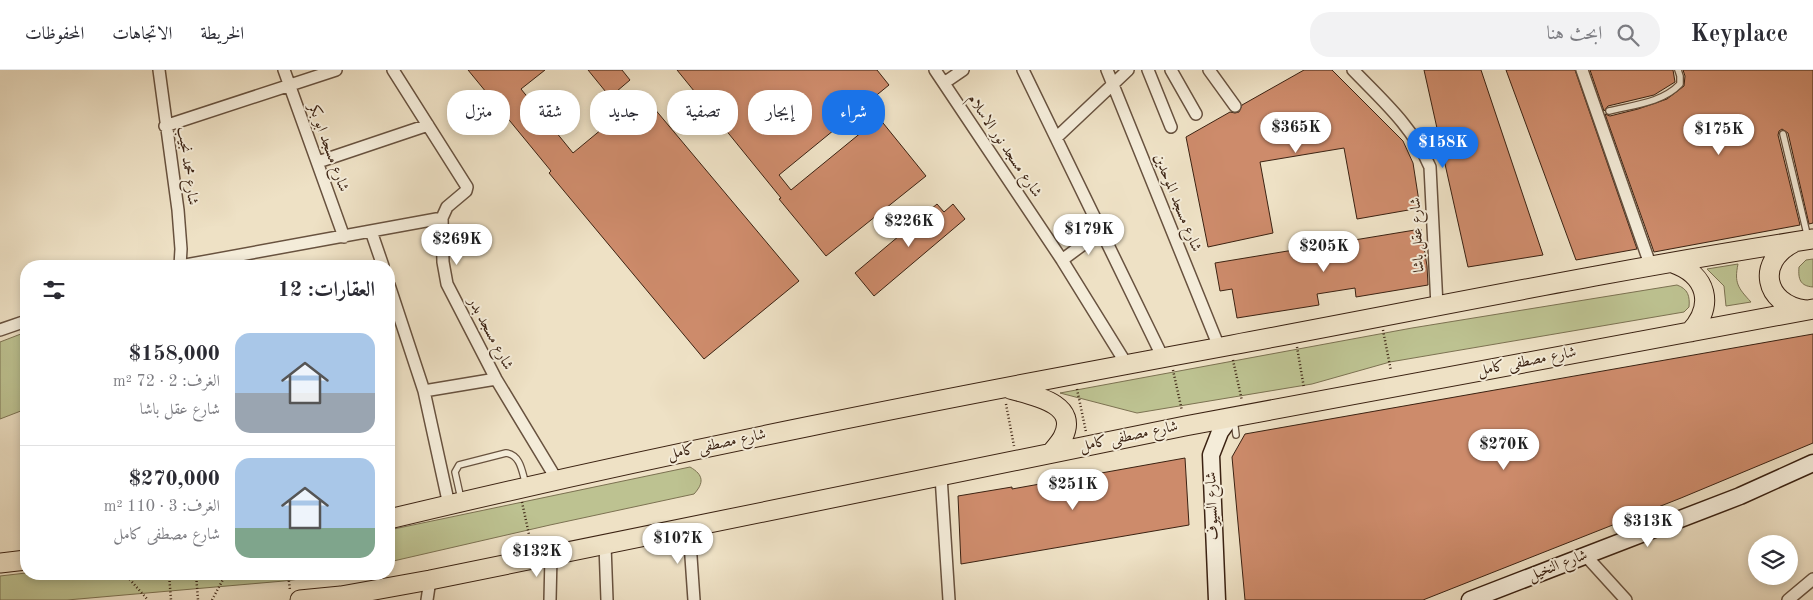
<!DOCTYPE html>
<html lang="ar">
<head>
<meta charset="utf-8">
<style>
	body { margin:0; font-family:"Old Standard TT",Amiri,serif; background:#f2f2f3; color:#2b2b33; direction:rtl; height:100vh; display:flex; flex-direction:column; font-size:19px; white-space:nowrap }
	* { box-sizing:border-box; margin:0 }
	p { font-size:16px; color:#7c7c81 }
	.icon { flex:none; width:28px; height:28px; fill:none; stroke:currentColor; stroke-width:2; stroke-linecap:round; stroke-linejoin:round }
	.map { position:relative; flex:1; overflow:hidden; direction:ltr }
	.details { position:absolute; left:20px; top:190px; width:375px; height:320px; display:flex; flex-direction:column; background:#fff; border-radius:20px; box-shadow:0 2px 8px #0003; direction:rtl }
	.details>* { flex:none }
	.top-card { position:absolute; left:410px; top:20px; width:475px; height:45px; direction:rtl; display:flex; gap:10px }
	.controls { position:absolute; left:1748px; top:465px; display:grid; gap:10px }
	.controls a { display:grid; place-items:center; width:50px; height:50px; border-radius:50%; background:#fff; box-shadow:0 2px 8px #0003; font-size:25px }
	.price { position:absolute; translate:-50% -42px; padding:0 11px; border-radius:18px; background:#fff; color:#222; font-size:16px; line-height:32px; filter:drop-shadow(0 1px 2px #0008) }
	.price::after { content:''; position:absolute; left:50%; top:30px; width:15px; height:11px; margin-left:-8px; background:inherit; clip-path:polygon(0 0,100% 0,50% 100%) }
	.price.on { background:#1a73e8; color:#fff }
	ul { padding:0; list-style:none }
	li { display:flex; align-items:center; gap:15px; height:125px; padding:0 20px }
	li+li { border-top:1px solid #e1e1e2 }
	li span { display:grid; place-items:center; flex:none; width:140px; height:100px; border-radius:15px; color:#555 }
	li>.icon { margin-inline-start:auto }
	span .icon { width:60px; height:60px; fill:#fffc; stroke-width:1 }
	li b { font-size:21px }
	h2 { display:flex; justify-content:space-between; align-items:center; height:60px; padding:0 20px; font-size:21px }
	.tag { padding:0 18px; border-radius:20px; background:#fff; box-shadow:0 2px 8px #0003; font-size:18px; line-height:45px }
	.tag.on { background:#1a73e8; color:#fff }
	header { display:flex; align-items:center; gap:30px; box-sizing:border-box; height:70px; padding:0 25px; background:#fff; border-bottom:1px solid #e1e1e2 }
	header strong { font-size:24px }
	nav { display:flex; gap:28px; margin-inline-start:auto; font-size:18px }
	.search { width:350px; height:45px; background:#f2f2f3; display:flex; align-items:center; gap:12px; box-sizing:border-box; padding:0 18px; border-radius:20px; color:#7c7c81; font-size:19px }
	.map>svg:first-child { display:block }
	.green { fill:#bdc291; stroke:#7c7252 }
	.building { fill:#cd8b6b; stroke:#3b2212 }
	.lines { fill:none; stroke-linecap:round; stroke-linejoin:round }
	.lane-casing { stroke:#68523f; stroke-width:8 }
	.street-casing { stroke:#68523f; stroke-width:14 }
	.secondary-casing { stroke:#3b2212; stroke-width:19 }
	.primary-casing { stroke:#3b2212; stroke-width:21 }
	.path { stroke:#3b2212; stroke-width:2.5; stroke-dasharray:1 2.5; stroke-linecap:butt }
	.lane { stroke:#f4ecd9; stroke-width:5.5 }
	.street { stroke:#f4ecd9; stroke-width:11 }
	.secondary { stroke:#f4ecd9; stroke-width:16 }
	.primary { stroke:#eee1c5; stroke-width:19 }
	.labels { text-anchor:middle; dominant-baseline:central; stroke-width:4; stroke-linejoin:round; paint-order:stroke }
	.street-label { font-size:15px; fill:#3b2212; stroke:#f4ecd9 }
</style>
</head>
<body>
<header>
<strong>Keyplace</strong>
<div class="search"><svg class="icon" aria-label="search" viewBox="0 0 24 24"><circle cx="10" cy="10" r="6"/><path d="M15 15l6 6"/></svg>ابحث هنا</div>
<nav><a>الخريطة</a><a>الاتجاهات</a><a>المحفوظات</a></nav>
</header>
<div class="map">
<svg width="1813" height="530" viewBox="0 0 1813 530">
	<rect width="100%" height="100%" fill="#eee1c5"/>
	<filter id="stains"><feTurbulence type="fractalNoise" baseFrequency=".004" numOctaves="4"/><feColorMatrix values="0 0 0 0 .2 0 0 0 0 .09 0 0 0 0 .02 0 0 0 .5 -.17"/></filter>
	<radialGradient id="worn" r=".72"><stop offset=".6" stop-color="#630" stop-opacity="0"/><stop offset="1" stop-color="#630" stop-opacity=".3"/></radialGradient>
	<path class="green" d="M1813,189V217C1800,216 1798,209 1799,197L1806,190Z
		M1738,194C1734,213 1738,218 1751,232L1726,236L1724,216L1707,199Z
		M1677,215C1688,219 1690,226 1689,237L1684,242L1390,292L1312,314L1137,343L1060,323L1412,258Z
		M26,262V339L0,349V272Z
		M690,397C704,405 704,413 694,424L550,455L389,492V460Z
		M26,503V504H339L284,511L67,530H0V506Z"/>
	<path class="building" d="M468,0H545L521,19L573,83L643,25L799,211L704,289L549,103L551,101Z
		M588,0H622L630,10L610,27Z
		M677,0H877L889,15L779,105L791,120L879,48L926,106L826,186L779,129L781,128Z
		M1304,0H1332L1403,71L1413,93L1420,138L1357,149L1344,78L1260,92L1273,163L1208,177L1186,67L1230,42L1235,43L1239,42L1242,35Z
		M1424,0H1481L1543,185L1468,197Z
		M1506,0H1575L1637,179L1576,190Z
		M1590,0H1673L1675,12L1654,25L1608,36L1604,41Z
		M1683,0H1813V153L1809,154L1788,63L1782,59L1779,61L1778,65L1800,155L1654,182L1605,44L1610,46L1638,39L1667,29L1684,16L1685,6Z
		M937,134L944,142L953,134L965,149L874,226L855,203Z
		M1421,159L1427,196L1428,215L1356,227L1355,218L1317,224L1319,235L1237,248L1232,219L1220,221L1215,193Z
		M1813,264V373L1681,428L1423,530H1245L1232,387L1245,364Z
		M1185,388L1189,455L961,494L958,426L1012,417V419Z"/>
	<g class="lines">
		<defs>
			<path id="lane" d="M1609,41C1633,35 1662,33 1680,14V6L1678,0
				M1783,64L1808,168
				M1234,349L1236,365
				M461,429L455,402L459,395L506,383C521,385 522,402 526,415"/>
			<path id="street" d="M159,0L178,140L181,179L180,196
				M284,0L344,167
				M393,0L467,117L466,121L447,137L442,148L443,192L447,214L496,309L557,410
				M935,0L1062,190L1127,295
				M1023,0L1163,288
				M1107,0L1219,277
				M1148,0L1171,57
				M1171,0L1196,44
				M1209,0L1235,36
				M1353,0C1382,30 1413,57 1430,97L1437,236
				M1582,0L1651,197
				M944,13L963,0
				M165,56L336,0
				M1056,68L1128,0
				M318,92L428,55
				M371,161L383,196
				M1062,190L1100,162
				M180,196L442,148
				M389,215L424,321L449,435
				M0,260L26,251
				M424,321L496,309
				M941,406L949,530
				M689,458L694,530
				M605,475L607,530
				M1586,486L1626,530
				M427,530L430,510
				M550,530L551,486
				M1788,530L1813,509"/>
			<path id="secondary" d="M1217,530L1211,385L1220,362L1231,347
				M1470,530L1740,426L1813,393"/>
			<path id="primary" d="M1793,173C1756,192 1764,234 1805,240
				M1673,193C1707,205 1715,235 1690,262
				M1010,319C1031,325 1080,333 1063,367C1060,373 1055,378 1051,383
				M389,449C668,382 949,327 1232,275C1425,239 1618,199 1813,169
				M0,493L26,490
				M300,530L341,526L430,510L1185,356L1813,239"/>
		</defs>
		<use href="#lane" class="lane-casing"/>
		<use href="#street" class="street-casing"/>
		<use href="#secondary" class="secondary-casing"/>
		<use href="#primary" class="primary-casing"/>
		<path class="path" d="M1383,260L1391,301
			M1297,277L1304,318
			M1233,290L1242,331
			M1173,300L1182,341
			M1077,319L1086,362
			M1006,334L1014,376
			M522,432L531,474
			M125,504L148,530
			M169,504L171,530
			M196,504L198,530
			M288,504L290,520
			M212,530L226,504"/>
		<use href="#lane" class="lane"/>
		<use href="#street" class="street"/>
		<use href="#secondary" class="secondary"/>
		<use href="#primary" class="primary"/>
	</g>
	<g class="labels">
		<g class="street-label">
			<text transform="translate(1004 76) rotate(56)">شارع مسجد نور الاسلام</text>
			<text transform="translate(328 78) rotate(70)">شارع مسجد ابو بكر</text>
			<text transform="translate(187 96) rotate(82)">شارع محمد نجيب</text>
			<text transform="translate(1177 133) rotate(68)">شارع مسجد الموحدين</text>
			<text transform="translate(1418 165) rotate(-93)">شارع عقل باشا</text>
			<text transform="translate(490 264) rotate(62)">شارع مسجد بدر</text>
			<text transform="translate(1527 292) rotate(-11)">شارع مصطفى كامل</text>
			<text transform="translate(1129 367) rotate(-12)">شارع مصطفى كامل</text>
			<text transform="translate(717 375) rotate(-12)">شارع مصطفى كامل</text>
			<text transform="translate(1213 436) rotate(-92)">شارع السيوف</text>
			<text transform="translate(1558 496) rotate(-21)">شارع النخيل</text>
		</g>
	</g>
	<rect width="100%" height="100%" filter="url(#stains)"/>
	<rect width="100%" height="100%" fill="url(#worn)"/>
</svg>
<div class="controls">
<a><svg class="icon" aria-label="layers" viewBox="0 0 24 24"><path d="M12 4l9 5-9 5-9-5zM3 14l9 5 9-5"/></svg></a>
</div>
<b class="price" style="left:1296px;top:84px">$365K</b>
<b class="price" style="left:1719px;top:86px">$175K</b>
<b class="price on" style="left:1443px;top:99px">$158K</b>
<b class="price" style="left:909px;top:178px">$226K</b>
<b class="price" style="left:1089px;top:186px">$179K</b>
<b class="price" style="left:457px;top:196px">$269K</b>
<b class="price" style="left:1324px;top:203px">$205K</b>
<b class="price" style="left:1504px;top:401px">$270K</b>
<b class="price" style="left:1073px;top:441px">$251K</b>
<b class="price" style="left:1648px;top:478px">$313K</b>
<b class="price" style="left:678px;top:495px">$107K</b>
<b class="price" style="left:537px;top:508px">$132K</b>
<div class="top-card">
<a class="tag on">شراء</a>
<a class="tag">إيجار</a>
<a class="tag">تصفية</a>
<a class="tag">جديد</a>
<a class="tag">شقة</a>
<a class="tag">منزل</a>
</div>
<section class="details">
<h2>العقارات: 12<svg class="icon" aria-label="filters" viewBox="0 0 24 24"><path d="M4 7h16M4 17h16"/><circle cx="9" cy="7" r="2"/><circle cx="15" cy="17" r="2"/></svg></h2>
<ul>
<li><span style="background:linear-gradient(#a9c7e8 60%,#9aa5b1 0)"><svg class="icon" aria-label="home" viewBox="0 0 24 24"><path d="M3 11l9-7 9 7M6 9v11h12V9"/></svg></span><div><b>$158,000</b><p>الغرف: 2 · 72 m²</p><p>شارع عقل باشا</p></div></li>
<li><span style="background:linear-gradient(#a9c7e8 70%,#7fa58c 0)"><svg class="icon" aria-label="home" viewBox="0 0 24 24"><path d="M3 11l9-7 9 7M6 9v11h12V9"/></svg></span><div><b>$270,000</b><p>الغرف: 3 · 110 m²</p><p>شارع مصطفى كامل</p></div></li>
</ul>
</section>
</div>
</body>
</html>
